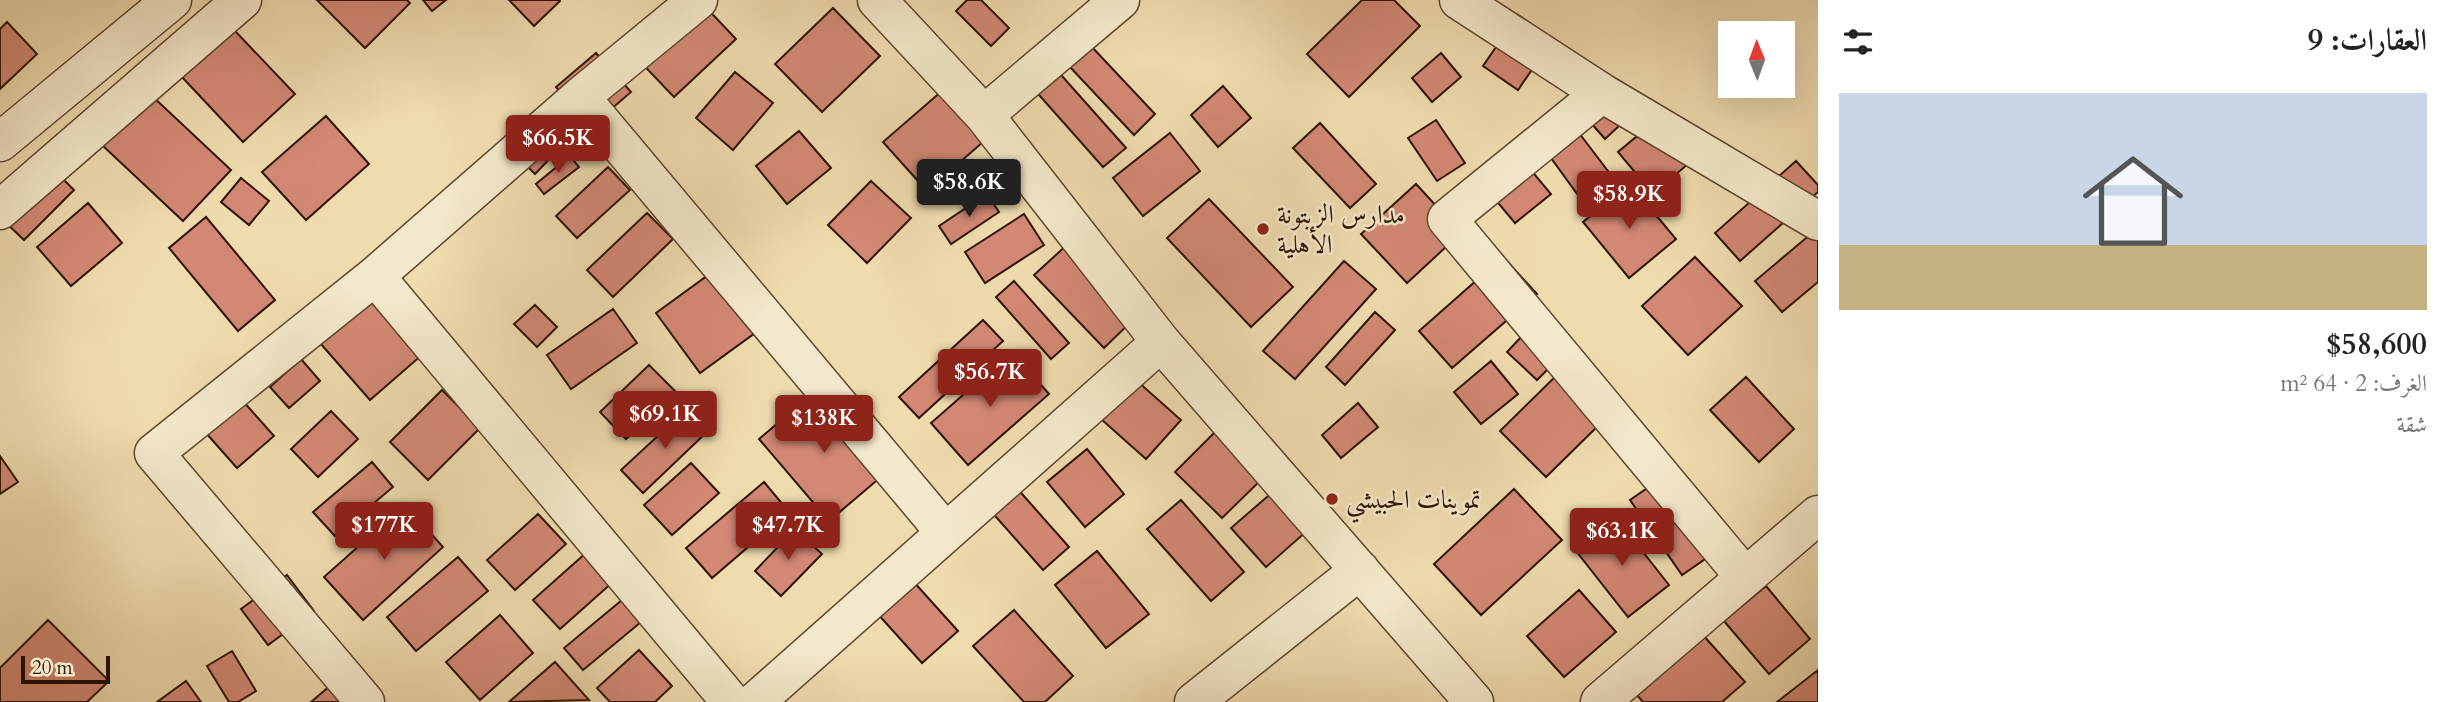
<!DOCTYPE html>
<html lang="ar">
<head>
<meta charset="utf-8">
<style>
	body { margin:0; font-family:Cardo,Amiri,serif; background:#f2f2f2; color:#222; direction:rtl; height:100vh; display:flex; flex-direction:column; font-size:26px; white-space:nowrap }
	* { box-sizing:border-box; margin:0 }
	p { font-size:23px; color:#767676 }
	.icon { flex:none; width:38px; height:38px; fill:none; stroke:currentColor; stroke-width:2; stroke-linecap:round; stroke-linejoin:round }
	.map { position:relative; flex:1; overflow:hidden; direction:ltr }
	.drawer { display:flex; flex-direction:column; background:#fff; width:630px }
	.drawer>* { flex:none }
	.needle { width:46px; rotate:359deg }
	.buttons { position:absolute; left:1718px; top:21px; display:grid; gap:14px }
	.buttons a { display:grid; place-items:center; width:77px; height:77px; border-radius:0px; background:#fff; box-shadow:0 7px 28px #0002; font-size:35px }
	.scale { position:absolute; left:21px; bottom:18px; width:89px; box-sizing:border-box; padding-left:7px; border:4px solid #2e1404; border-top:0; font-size:19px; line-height:24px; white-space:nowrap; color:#2e1404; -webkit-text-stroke:5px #f4e8ca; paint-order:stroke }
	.price { position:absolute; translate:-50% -60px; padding:0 16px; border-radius:7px; background:#8f2418; color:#fff; font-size:23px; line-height:46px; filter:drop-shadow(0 2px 4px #0008) }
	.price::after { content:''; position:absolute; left:50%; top:42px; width:21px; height:16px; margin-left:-10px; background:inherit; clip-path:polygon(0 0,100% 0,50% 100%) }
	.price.selected { background:#222; color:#fff }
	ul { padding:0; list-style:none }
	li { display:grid; align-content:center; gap:14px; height:371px; padding:0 21px }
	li+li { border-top:2px solid #e0e0e0 }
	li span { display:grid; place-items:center; height:217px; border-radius:0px; color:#555 }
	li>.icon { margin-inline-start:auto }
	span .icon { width:126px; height:126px; fill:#fffc; stroke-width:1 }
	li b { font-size:30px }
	h2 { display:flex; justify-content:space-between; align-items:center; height:84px; padding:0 21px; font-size:30px }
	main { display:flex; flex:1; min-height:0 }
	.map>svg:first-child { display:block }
	.building { fill:#d38875; stroke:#2e1404; stroke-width:2 }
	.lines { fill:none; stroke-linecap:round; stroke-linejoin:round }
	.minor-casing { stroke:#5e462e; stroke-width:41 }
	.minor { stroke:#f4e8ca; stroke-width:38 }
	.poi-dot { fill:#8f2418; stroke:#f4e8ca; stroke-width:2.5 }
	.labels { text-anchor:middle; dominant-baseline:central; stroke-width:5; stroke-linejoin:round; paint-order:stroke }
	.poi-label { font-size:26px; fill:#2e1404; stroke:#f4e8ca; text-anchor:start }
</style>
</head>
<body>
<main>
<section class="drawer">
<h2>العقارات: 9<svg class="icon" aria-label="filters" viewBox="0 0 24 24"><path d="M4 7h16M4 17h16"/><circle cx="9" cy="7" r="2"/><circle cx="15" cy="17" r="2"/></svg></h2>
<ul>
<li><span style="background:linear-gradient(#c9d6e8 70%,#c2b280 0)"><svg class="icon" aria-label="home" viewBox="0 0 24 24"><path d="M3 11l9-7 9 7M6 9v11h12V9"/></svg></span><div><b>$58,600</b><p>الغرف: 2 · 64 m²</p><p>شقة</p></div></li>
</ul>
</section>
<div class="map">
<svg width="1818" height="702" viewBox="0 0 1818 702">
	<rect width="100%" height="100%" fill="#eedbae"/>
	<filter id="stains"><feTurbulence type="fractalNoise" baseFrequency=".00286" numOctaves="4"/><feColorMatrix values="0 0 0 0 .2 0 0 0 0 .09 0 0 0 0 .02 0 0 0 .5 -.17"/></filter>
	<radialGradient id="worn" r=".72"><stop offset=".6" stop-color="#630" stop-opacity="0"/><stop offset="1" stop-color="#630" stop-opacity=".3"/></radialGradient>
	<path class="building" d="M317,0H407L410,3L365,48Z
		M423,0H446L432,11Z
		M509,0H559L560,1L534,26Z
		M699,0L736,39L674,97L629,50Z
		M967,0H981L1009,28L991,46L956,11Z
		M1362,0H1394L1420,26L1349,97L1307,54Z
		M833,8L880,56L822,112L775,64Z
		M217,12L295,94L243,142L166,60Z
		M1518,15L1553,39L1518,90L1483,66Z
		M7,22L37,54L0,89V29Z
		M1091,46L1155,114L1134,135L1069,66Z
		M596,53L612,71L572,105L556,87Z
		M1441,53L1461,77L1432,102L1412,78Z
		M1054,67L1126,148L1103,167L1032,87Z
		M965,71L1008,120L927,191L883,142Z
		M735,72L773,103L733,150L696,118Z
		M623,83L631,92L587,130L579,121Z
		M1223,86L1251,118L1218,147L1191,115Z
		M151,95L231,170L183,221L102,145Z
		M1635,111L1605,139L1584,115Z
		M326,116L369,164L306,220L262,172Z
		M1660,117L1695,158L1653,194L1618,152Z
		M1436,120L1465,163L1437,181L1408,138Z
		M1320,123L1376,184L1350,208L1293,148Z
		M1573,125L1614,179L1583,202L1543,147Z
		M799,131L831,168L787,204L756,166Z
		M1170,133L1200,171L1143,216L1113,178Z
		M540,134L558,150L535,174L518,157Z
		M570,156L579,167L544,194L536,184Z
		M1796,161L1818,185V192L1740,261L1715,233Z
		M46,162L74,190L24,240L0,217Z
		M1524,162L1551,194L1515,223L1488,191Z
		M608,167L630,190L577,238L556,216Z
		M241,178L269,201L249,225L221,202Z
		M871,181L911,218L867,263L828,225Z
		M1416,184L1461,233L1407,283L1361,234Z
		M1630,184L1676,239L1629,278L1583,222Z
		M987,194L999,212L951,244L939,226Z
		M1209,199L1293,287L1251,327L1167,238Z
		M88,203L122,243L71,286L37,247Z
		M647,213L673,239L613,297L587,270Z
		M1024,214L1044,245L985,283L965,252Z
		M206,217L275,300L238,331L169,248Z
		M1818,228V282L1782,312L1755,281Z
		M1069,243L1138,315L1104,348L1034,275Z
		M1503,257L1537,294L1452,368L1419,331Z
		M1695,257L1742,306L1688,355L1642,306Z
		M1344,261L1376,289L1295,379L1263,351Z
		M722,265L766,325L700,373L656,313Z
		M1014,281L1069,343L1051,359L996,297Z
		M373,297L423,354L370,400L320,343Z
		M535,305L557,327L537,347L514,324Z
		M613,309L637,343L571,389L547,355Z
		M1375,312L1395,330L1345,385L1326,367Z
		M983,320L1003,341L919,418L899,397Z
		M1536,321L1567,350L1537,380L1507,352Z
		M1012,352L1049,394L968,465L931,423Z
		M301,359L320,381L289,408L270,387Z
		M1491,361L1518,394L1481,424L1454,392Z
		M1118,364L1181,420L1146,459L1083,403Z
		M649,365L676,392L626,439L600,412Z
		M1558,374L1603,421L1546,477L1500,431Z
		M1746,377L1794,429L1759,462L1710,410Z
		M818,389L888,471L829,521L759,439Z
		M442,390L480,428L428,480L390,442Z
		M234,391L274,436L237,468L198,424Z
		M1358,403L1378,427L1341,458L1322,435Z
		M687,409L708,431L643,493L621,470Z
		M331,411L358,439L318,477L291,449Z
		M1218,429L1265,476L1222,518L1175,472Z
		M1087,449L1124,494L1085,527L1047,482Z
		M0,456L18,482L0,494Z
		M372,462L393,487L335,536L313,512Z
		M691,463L719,493L672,535L644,505Z
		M1672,471L1724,546L1682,575L1630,500Z
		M764,482L789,512L712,578L686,548Z
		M1282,484L1316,523L1266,567L1231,528Z
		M1015,486L1069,547L1043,570L989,509Z
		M1514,489L1562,540L1481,615L1434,564Z
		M1181,500L1244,572L1211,601L1147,529Z
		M405,505L443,547L363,620L324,577Z
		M538,514L566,544L515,590L487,560Z
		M1617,519L1669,585L1628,617L1576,551Z
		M795,529L822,554L781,596L755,571Z
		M596,544L622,574L560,629L533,600Z
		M1097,551L1149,614L1106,648L1055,585Z
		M458,557L488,591L416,651L387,617Z
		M287,575L314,611L268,645L241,609Z
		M912,580L958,631L922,663L876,612Z
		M645,581L664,603L583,670L564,648Z
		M1766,586L1810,639L1769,674L1724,621Z
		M1579,590L1616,632L1564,677L1527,636Z
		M1014,610L1073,676L1045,702H1024L973,646Z
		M500,615L533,653L480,700L446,662Z
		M1686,616L1745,682L1722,702H1643L1619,675Z
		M48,620L109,681L87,702H0V668Z
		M639,650L672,686L655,702H610L597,688Z
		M232,651L256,691L238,702H229L207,666Z
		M555,662L589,700L509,702Z
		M1818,670V702H1777Z
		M186,681L201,702H157Z
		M331,685L346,702H311Z"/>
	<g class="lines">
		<defs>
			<path id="minor" d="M877,0L984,115L1161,342L1474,702
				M1459,0L1602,93L1818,221
				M1602,93L1447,219L1745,577
				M580,97L945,532
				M984,115L1120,0
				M0,142L172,0
				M0,210L242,0
				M375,276L731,702
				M365,702L154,453L375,276L580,97L698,0
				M755,702L1161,342
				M1194,702L1360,570
				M1600,702L1818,515"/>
		</defs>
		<use href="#minor" class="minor-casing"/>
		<use href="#minor" class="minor"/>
	</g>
	<g class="poi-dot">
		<circle cx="1263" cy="229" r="7"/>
		<circle cx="1332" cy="499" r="7"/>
	</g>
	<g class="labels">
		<g class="poi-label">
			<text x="1277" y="214">مدارس الزيتونة<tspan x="1277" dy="30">الأهلية</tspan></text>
			<text x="1346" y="499">تموينات الحبيشي</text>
		</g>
	</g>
	<rect width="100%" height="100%" filter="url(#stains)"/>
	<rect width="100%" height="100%" fill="url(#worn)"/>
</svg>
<div class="buttons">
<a><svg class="needle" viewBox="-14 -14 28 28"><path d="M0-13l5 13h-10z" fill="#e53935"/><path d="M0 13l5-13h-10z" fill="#767676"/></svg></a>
</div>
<div class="scale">20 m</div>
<b class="price" style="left:558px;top:175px">$66.5K</b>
<b class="price selected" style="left:969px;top:219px">$58.6K</b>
<b class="price" style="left:1629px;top:231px">$58.9K</b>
<b class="price" style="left:990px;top:409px">$56.7K</b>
<b class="price" style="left:665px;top:451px">$69.1K</b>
<b class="price" style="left:824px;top:455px">$138K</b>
<b class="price" style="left:384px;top:562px">$177K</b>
<b class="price" style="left:788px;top:562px">$47.7K</b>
<b class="price" style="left:1622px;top:568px">$63.1K</b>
</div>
</main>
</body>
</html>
